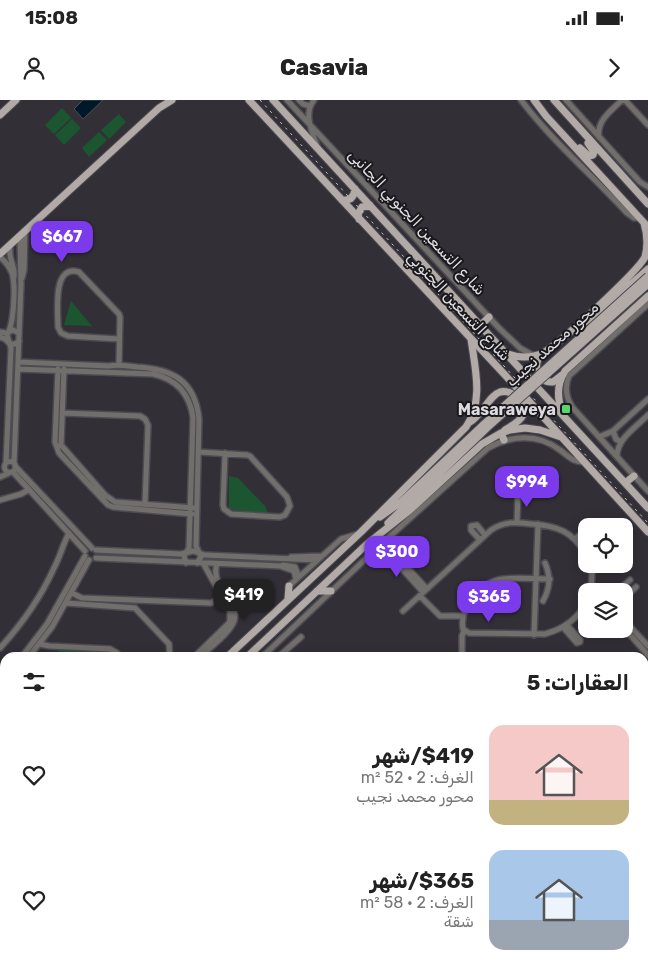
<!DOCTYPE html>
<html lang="ar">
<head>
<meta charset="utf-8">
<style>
	body { margin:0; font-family:Rubik,Vazirmatn,sans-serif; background:#f2f2f2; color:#222; direction:rtl; height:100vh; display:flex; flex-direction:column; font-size:19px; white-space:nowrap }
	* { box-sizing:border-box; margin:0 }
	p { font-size:16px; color:#767676 }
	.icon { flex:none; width:28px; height:28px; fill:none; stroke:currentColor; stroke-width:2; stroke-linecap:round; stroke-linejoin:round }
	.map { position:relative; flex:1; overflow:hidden; direction:ltr }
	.details { position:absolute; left:0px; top:552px; width:649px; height:321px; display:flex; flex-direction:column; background:#fff; border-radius:15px 15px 0 0; box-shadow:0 2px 12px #0003; direction:rtl }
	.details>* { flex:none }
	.tools { position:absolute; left:578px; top:418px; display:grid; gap:10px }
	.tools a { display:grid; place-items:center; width:55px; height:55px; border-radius:10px; background:#fff; box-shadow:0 2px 12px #0003; font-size:25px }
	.price { position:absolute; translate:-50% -42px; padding:0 11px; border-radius:10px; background:#7c3aed; color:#fff; font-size:16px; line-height:32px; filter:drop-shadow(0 1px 2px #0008) }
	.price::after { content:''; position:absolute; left:50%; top:30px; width:15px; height:11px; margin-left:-8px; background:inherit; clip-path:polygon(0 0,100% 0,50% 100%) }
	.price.selected { background:#222; color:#fff }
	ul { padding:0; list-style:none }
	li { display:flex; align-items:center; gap:15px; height:125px; padding:0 20px }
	li span { display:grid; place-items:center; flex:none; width:140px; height:100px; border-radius:15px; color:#555 }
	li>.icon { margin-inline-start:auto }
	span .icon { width:60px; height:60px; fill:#fffc; stroke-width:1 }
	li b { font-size:21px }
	h2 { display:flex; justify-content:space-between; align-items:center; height:60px; padding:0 20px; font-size:21px }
	.status { display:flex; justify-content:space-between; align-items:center; height:35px; padding:0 25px; background:#fff; direction:ltr }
	.status svg { height:14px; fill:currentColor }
	header { display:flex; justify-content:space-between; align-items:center; height:65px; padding:0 20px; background:#fff; font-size:22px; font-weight:800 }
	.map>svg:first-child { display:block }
	.green { fill:#1c5630 }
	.water { fill:#001828; stroke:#42525f }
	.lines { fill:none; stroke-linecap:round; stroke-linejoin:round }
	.minor-casing { stroke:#4d4b52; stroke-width:8 }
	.major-casing { stroke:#4d4b52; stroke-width:9 }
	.minor { stroke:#726e6c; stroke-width:5 }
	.major { stroke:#b2aaa6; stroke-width:7 }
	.rail { stroke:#c5c3c8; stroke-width:1; stroke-dasharray:2.5 5; stroke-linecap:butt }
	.major-bridge-casing { stroke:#4d4b52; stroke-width:9; stroke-linecap:butt }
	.major-bridge { stroke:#b2aaa6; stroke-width:7 }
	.poi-dot { fill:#56d671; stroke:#19181b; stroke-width:2 }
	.labels { text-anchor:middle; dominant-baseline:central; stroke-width:4; stroke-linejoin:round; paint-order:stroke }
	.street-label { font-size:16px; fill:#dddbe0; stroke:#19181b }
	.poi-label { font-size:16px; font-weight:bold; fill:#dddbe0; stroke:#19181b; text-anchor:end }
</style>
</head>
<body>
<div class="status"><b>15:08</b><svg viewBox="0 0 49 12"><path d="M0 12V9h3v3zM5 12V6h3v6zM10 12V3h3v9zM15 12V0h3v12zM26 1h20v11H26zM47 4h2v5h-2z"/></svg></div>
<header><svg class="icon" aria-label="forward" viewBox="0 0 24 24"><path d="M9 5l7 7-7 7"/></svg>Casavia<svg class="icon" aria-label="person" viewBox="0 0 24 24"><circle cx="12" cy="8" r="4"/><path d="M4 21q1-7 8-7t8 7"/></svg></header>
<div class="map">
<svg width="648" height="873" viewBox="0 0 648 873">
	<rect width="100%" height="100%" fill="#322f37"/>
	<path class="green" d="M62,8L71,18L54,34L45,25Z
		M119,14L126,22L109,39L101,30Z
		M72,19L81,28L64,45L55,35Z
		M99,32L107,40L89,57L82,48Z
		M71,201L92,226L64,225Z
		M229,376L238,378L265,406L268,413L229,410Z
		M59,547L115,552L114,557L58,558Z"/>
	<path class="water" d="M83,0H103L83,19L74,9Z"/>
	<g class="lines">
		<defs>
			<path id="minor" d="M287,0L499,228L520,248L534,256
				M299,0L303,4L310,6
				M314,0C303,14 312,31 317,46
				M521,0C553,42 592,75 627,113L634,118H640
				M566,0L640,82L648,87
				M625,0L648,25
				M599,37C596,21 612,10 622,0
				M10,146C8,161 16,166 14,177
				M0,157C5,161 9,166 12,173C16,185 14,224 7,235L11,248L6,363
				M22,178L24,170L25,132
				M648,204L569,276C564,288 566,298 573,308L648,391
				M0,232L6,233L13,230L19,233
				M0,237L5,239L10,244H15L19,241
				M18,262L109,266C119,264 127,266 137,267C172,269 195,280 199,319L196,446L201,457L197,463
				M119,264L120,217L119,214L79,172C52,164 58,211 58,227L61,233L68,236L119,239
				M18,269L153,274C176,279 190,294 193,318L189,448L184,456L186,463
				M58,269L55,342L59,353L108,405L113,407L192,414
				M64,269L61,345L105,395L115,402L194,408
				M62,313L140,316L145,319L148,325L145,403
				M613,331L616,339L621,342
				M599,337L613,331L648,299
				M199,352L247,355L250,356L287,397L290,406L285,415L280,417L231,414L224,409L223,405L225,353
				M617,356C617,339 636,327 648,315
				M4.5 367a5.5 5.5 0 1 1 11 0a5.5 5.5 0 1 1-11 0Z
				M14,363L21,185L20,137
				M15,366L92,448
				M13,372L85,451
				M514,373L526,375V391L523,394L515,393L513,391L511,376Z
				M0,377L9,373
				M0,400L21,394L28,390
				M517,422L518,394
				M575,439L586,430
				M386,440L389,448L427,489
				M480,440L471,430V426L477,425L485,435
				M377,448L386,451L423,492
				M96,450L181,454L193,451L205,455L317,460
				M291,457L322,456
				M96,458L280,466L294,471L296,479
				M590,464L592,474L591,491
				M283,465L295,467L299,477
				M550,479C534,479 518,477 503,479C481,482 459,507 463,529L469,533L545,534C563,529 577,520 586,503
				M289,486L341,439L358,434
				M618,491L630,480
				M72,493L82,498L211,503L222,497
				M420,496L440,516H463
				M624,498L636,487
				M543,501C550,488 551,477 545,463
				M66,503L135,508L169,544L170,558
				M403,511L491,430C504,421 516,422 532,424C557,426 573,431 586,455
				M624,520L648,546
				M563,527L577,543L580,542V540L567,525
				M624,528L648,555
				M534,535L538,424
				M40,544L49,546L110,549L117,553L120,558
				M0,548C21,525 41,497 54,468C60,457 63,444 69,433
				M21,558L47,524L85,456
				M28,558L52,527L89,460
				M193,558L229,523L230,520V511L203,463
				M199,558C208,549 230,533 234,521C241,502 209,486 217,464
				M261,558L377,448L488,348C511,335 538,333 560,350C568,356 573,362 584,362
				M277,558L301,537
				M462,558V536L464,531
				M644,572L648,568
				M644,579L648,575
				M0,580L5,575
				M0,588L5,583
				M644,589L648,586
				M0,615H5
				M644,618L648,627
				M0,662H5
				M644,664L648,649
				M644,673L648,686
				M644,696L648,694
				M0,736L5,731
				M0,741L5,737
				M0,795L5,791
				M644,812L648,817
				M644,822L648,827
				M0,828L5,824
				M644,864L648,860
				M83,869L87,873
				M116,869L120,873
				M127,869L131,873
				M278,869L282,873
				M317,869L321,873
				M508,869L512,873
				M518,869L521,873
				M333,870L344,869
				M168,873L173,869
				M180,873L184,869
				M216,873L221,869
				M304,873L305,869
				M355,873L359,869
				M424,873V869
				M464,873L465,869
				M532,873L536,869
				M634,873L639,869"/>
			<path id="major" d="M249,0L517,288L648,432
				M273,0L648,408
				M534,0L546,16L647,126
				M554,0L648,104
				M0,15L16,0
				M580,48L589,56L593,55L594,52L588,43
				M342,100C350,101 354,97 355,89
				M359,119L358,114L362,107L370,105
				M0,154L159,8L172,0
				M585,222L595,216L648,169
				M481,225L489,217
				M508,254C519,258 530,258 541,254C556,248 639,170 645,157C648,146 647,133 644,123
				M541,254C533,265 536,283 553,282L562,275
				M562,311C557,298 557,284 565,271L648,196
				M470,322C482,315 490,295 500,292C512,289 528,303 523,315C520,322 511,326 505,330
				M501,333L504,340
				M625,383L634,376
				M380,417L401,402L484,324
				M388,423L487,328
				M317,491H331
				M288,499L289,486
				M226,558L361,432L466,327C484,301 475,268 471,239
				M246,558L367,444L410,410L482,344L501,333L510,330L525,328L540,330L561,337
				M0,766L5,762
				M0,785L5,781"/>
		</defs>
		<use href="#minor" class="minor-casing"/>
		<use href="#major" class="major-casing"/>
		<use href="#minor" class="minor"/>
		<use href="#major" class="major"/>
		<path class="rail" d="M260,0L648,423"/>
		<defs>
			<path id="major-bridge" d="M484,324L648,176
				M487,328L648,184"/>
		</defs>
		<use href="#major-bridge" class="major-bridge-casing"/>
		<use href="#major-bridge" class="major-bridge"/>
	</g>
	<rect class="poi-dot" x="561" y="304" width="10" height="10" rx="2.5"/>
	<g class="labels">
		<g class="street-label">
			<text transform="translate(417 122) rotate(47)">شارع التسعين الجنوبي الجانبى</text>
			<text transform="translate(459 206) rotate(47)">شارع التسعين الجنوبي</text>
			<text transform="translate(552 244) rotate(-42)">محور محمد نجيب</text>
		</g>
		<g class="poi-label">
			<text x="556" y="309">Masaraweya</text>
		</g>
	</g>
</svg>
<div class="tools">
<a><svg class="icon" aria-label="locate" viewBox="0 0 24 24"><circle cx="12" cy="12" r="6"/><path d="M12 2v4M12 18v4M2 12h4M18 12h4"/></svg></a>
<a><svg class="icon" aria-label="layers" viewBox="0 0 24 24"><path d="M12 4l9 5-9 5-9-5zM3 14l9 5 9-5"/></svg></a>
</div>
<b class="price" style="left:62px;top:163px">$667</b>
<b class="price" style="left:527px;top:408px">$994</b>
<b class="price" style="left:397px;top:478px">$300</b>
<b class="price selected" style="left:244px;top:521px">$419</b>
<b class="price" style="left:489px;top:523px">$365</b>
<section class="details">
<h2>العقارات: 5<svg class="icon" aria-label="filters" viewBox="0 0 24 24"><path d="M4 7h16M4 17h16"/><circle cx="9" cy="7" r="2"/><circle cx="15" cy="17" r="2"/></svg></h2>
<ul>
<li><span style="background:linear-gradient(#f6c9c9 75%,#c2b280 0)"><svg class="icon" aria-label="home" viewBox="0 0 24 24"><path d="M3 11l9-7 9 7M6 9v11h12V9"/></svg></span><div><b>$419/شهر</b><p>الغرف: 2 · 52 m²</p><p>محور محمد نجيب</p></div><svg class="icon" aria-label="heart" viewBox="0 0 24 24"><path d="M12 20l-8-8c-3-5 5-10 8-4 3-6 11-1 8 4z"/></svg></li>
<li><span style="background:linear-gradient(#a9c7e8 70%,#9aa5b1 0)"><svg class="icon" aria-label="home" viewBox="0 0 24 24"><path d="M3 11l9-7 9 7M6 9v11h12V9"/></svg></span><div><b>$365/شهر</b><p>الغرف: 2 · 58 m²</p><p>شقة</p></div><svg class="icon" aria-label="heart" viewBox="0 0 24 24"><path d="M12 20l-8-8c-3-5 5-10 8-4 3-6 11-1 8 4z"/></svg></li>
</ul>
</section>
</div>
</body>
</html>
